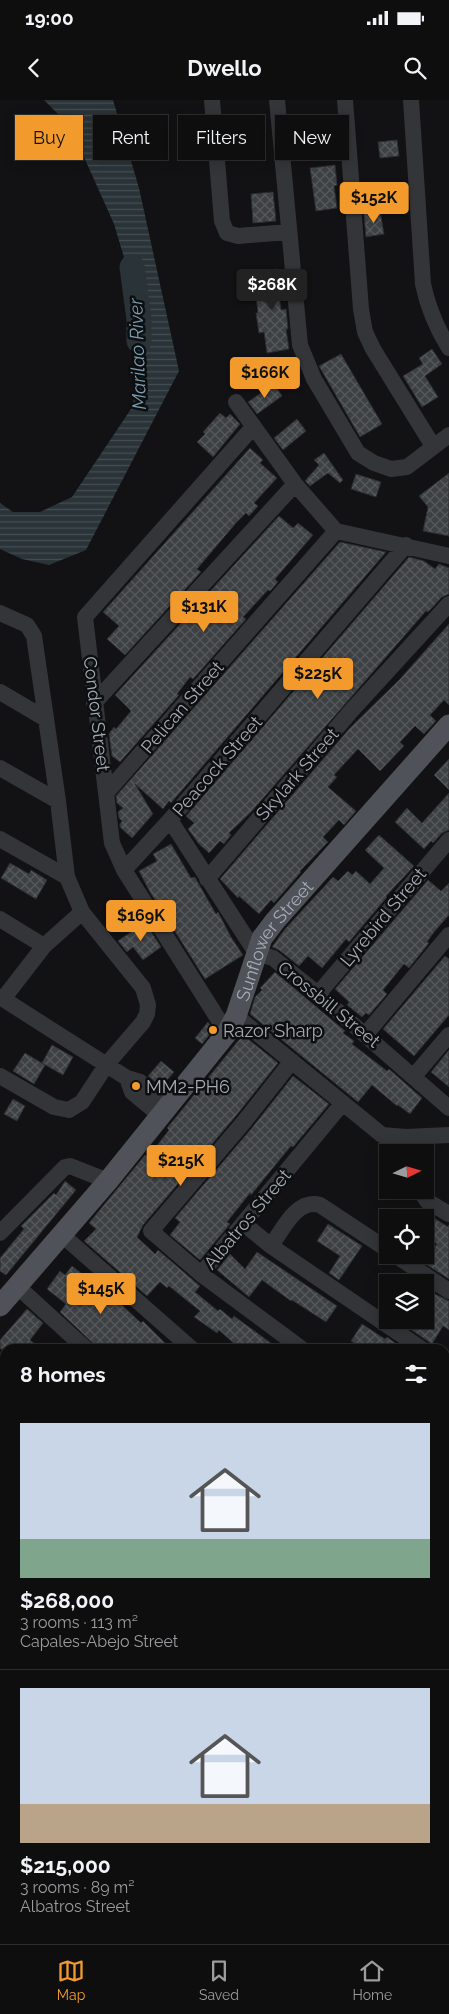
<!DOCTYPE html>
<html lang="en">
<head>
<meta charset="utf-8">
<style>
	body { margin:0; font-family:Raleway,sans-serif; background:#1c1c1d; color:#f1f3f6; height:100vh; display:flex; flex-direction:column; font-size:19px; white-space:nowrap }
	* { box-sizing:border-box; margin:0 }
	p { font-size:16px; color:#9b9c9e }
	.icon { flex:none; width:28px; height:28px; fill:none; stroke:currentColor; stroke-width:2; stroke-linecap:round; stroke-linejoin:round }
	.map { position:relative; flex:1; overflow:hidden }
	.drawer { position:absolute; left:0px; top:1244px; width:450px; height:601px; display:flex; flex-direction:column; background:#0e0e0f; border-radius:15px 15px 0 0; box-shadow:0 2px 12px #0003,0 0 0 1px #2e2e2f }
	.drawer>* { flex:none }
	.guide { position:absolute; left:15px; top:15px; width:420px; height:45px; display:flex; gap:10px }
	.needle { width:32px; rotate:85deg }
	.tools { position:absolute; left:379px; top:1044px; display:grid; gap:10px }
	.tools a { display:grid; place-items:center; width:55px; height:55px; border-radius:0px; background:#0e0e0f; box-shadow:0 2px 12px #0003,0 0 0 1px #2e2e2f; font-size:25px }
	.price { position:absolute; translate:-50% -42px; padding:0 11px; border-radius:5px; background:#f29b2c; color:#111; font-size:16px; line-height:32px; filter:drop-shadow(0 1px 2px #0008) }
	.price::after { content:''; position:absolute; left:50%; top:30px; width:15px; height:11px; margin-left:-8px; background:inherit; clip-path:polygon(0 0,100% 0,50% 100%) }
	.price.on { background:#222; color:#fff }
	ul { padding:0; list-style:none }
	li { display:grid; align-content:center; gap:10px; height:265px; padding:0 20px }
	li+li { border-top:1px solid #2e2e2f }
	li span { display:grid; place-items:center; height:155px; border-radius:0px; color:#555 }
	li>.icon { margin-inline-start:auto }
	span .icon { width:90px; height:90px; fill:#fffc; stroke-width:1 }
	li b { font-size:21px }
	h2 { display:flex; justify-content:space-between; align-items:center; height:60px; padding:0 20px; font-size:21px }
	.chip { padding:0 18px; border-radius:0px; background:#0e0e0f; box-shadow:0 2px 12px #0003,0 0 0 1px #2e2e2f; font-size:18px; line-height:45px }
	.chip.on { background:#f29b2c; color:#111 }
	.status { display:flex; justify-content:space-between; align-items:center; height:35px; padding:0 25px; background:#0e0e0f; direction:ltr }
	.status svg { height:14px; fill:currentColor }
	header { display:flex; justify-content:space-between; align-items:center; height:65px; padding:0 20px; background:#0e0e0f; font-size:22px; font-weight:700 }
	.tabs { display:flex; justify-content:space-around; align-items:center; height:70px; border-top:1px solid #2e2e2f; background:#0e0e0f; font-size:14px; color:#9b9c9e }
	.tabs a { display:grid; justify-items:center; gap:2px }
	.tabs .on { color:#f29b2c }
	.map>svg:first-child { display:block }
	.water { fill:url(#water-rules) }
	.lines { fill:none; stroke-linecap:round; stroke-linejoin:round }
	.river { stroke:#293338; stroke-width:25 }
	.building { fill:url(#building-cross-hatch); stroke:#2c2d30 }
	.minor { stroke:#333539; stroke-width:16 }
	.major { stroke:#4f5258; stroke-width:21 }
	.poi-dot { fill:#f29b2c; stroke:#0d0e0f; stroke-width:2 }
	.labels { text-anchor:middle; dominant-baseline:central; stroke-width:5; stroke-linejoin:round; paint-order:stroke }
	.street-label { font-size:18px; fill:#a4abb5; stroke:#0d0e0f }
	.poi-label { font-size:18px; fill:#a4abb5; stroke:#0d0e0f; text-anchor:start }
	.water-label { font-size:19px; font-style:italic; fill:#7a9db0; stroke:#0d0e0f }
</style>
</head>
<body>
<div class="status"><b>19:00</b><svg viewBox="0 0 49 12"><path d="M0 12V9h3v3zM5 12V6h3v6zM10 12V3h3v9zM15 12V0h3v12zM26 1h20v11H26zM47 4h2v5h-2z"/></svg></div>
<header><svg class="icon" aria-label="back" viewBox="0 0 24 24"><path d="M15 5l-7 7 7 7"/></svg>Dwello<svg class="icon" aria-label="search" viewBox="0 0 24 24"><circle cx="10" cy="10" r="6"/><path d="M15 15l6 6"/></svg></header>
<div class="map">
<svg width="449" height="1844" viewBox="0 0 449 1844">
	<defs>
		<pattern id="water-rules" width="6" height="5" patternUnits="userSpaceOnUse" patternTransform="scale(1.25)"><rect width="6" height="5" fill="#293338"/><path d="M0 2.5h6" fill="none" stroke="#454e53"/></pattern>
		<pattern id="building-cross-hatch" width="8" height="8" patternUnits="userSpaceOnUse" patternTransform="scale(1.25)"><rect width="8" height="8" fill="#3e4144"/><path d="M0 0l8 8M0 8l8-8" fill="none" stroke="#575a5d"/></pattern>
	</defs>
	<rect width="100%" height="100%" fill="#121214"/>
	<path class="water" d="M44,0H113L139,88L179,271L86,450L49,465L22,459L0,449V403L13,412H40L72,397L133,306L138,204L114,124L70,26Z"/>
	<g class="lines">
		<path class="river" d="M132,167L139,219V241"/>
	</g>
	<path class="building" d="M331,26L333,44L313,47L311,29Z
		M397,40L399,56L380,58L378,42Z
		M335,65L337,85L334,86L337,108L316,111L310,68Z
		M273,92L276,121L253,123L251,94Z
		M380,111L384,134L366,137L364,114Z
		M277,169V176H282L283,187H278L281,210L286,209L288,229H286L289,249L267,253L264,232L259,233L256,213H258L256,195L259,194L257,171Z
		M432,249L442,264L425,276L438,297L422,307L403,276L423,264L419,258Z
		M341,254L382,324L360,337L319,266Z
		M274,284L282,296L257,314L248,302Z
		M220,313L226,318L230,314L240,324L213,357L197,342L205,334L203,332Z
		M297,319L306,331L283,350L274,338Z
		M250,348L263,360L260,363L277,378L254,403L258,406L249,416L246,413L236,423L197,469L201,472L125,555L107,539L119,526L103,512Z
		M324,353L343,380L340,383L328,373L310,386L305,381L319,365L314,360Z
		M449,373V436L423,431L428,407L419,396Z
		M356,374L381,382L376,397L351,389Z
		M279,416L293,428L298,423L313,435L275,479L278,482L270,491L268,490L243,517L246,519L193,579L190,577L177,594L179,595L120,662L112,656L109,634L114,627L116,629L131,611L115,595Z
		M340,442L386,452L171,703L169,701L163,709L135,684L153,714L132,738L120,727V724L122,721L119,718L118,712L123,708L117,703L116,696Z
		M409,457L424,461L435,469L439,464L449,468V494L442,497L428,512L426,511L252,711L229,733L231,735L224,744L220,741L209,753L199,744L188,729L194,723L186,716Z
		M449,524V605L444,600L430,615L436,621L424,634L415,626L400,642L404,646L380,671L358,649L345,663L334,675L337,677L328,687L356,711L344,725L339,720L323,737L328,742L300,771L301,772L274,803L271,800L259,814L239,796L238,798L220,779L349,629L400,579Z
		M449,659V690L434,675Z
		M449,693V730L442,733L433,743L431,741L424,749L395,722L407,708L422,723Z
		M379,735L414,766L386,796L387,797L349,842L346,839L322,868L308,856L299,866L279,850L272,847L285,829L333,777L338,781L348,771L352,775L356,771L370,784L384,768L365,750Z
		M171,744L191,778L195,777L197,781L216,814L218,812L231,837L243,855L205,879L150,792L139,771L157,761L153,754Z
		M10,763L29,774L31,770L47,780L36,799L1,778Z
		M428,780L441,791L449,783V815L434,832L427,842L429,843L409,868L404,864L383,890L387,894L369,915L366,913L362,917L347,905L349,902L335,889Z
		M145,822L161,847L143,860L133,847L127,852L118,841Z
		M445,856L449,859V915L414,956L383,929Z
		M275,872L345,931L343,933L354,941L352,944L387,971L389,969L422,998L410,1014L398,1005L397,1006L372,985L358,1002L250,914L255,897L262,890L260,888Z
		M208,922L213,930L202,944L195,938Z
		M243,935L278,963L235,1017L143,1125L137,1137L155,1154L158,1150L200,1186L195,1192L218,1211L220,1209L232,1219L234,1216L279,1249H240L219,1230L217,1233L194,1217L200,1211L169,1186L167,1188L160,1182L147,1196L84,1141L96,1129L89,1123L145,1055L148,1057L169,1030L167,1028Z
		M52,945L73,957L63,975L42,963Z
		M449,950V987L431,972Z
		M25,953L45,965L34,984L13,971Z
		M161,961L174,972L161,987L148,976Z
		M293,976L329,1004L293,1047L291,1046L281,1058L251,1095L250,1093L227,1122L230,1124L200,1160L170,1135L180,1122L175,1118L251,1029Z
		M13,999L25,1006L17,1021L4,1014Z
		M65,1081L76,1090L6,1175L0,1171V1158L24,1129L21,1126L54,1093L56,1095Z
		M434,1118L448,1127L449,1125V1179L424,1163L437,1144L425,1136V1132Z
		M328,1124L362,1146L339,1180L329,1173L340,1156L317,1141Z
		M257,1152L337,1206L326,1222L292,1200L291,1201L262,1180L249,1197L217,1170L230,1154L245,1169Z
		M72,1166L122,1205L141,1223L143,1221L171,1249H99L60,1212L66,1204L47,1189L60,1171L65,1175Z
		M435,1194L449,1201V1230L443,1226L432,1244L397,1220H425V1209Z
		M27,1209L43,1223L30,1240L41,1249H0V1240Z
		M362,1224L385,1239L387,1237L398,1245L397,1247L400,1249H363L351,1241Z"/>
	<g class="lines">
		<path class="minor" d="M212,0L222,121L227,133L238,136L288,132
			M277,0L300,245L314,279L358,353L374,363L391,369L407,367L449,335
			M345,0L361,209L365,232L373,249L433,346
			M411,0L423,184C428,208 436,227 449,248
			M236,302L295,384L336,431L449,456
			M0,513L27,525L34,536L58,701
			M0,592L46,619
			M94,603L295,384
			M0,668L58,701L67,777L82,812L143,888L148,905L147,914L143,922L107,964L82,1002L69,1010L54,1007L0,976
			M107,692L336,431
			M170,720L256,853L273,858L318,894L449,1008
			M0,739L67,777
			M124,770L170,720L406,445
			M207,779L352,610L449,504
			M0,819L44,846
			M318,894L449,740
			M0,897L127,978L140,982L169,1006
			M3,899L44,846L82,812
			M236,916L382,1035L406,1037L449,1035
			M227,933L124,770L112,743L85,517L253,327
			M366,934L449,835
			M292,961L243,1023L151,1131L201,1174L342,1004
			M414,976L449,935
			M127,978L132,992L161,1016
			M406,1037L410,1052
			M420,1090L427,1101L449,1114
			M244,1124L271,1146L422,1249
			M0,1133L65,1067L70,1066L108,1081
			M61,1134L192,1249
			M271,1146C283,1129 297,1098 320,1105L388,1150
			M395,1155L449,1191
			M201,1174L302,1249
			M17,1186L86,1249
			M445,1264L449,1267
			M445,1326L449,1319
			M0,1345L5,1349
			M445,1352L449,1355
			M0,1428L5,1432
			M0,1517L5,1521
			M0,1614L5,1618
			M445,1625L449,1629
			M445,1691L449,1692
			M0,1717L5,1721
			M445,1756H449
			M0,1799L5,1803
			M48,1840L53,1844
			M243,1840L247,1844
			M137,1844L141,1840
			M197,1844L200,1840
			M303,1844L304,1840
			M368,1844V1840
			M431,1844V1840"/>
		<path class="major" id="s1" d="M0,1206L108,1081L227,933L236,916L262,838L275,821L449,625"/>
	</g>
	<g class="poi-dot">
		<circle cx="213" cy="930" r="5"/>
		<circle cx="136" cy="986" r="5"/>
	</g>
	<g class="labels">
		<g class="street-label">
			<text transform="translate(182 607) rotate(-49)">Pelican Street</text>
			<text transform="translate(97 614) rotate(83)">Condor Street</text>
			<text transform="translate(217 666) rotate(-49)">Peacock Street</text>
			<text transform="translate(297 674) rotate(-49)">Skylark Street</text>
			<text transform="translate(383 817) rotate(-50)">Lyrebird Street</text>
			<text stroke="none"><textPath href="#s1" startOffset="460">Sunflower Street</textPath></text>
			<text transform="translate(329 904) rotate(39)">Crossbill Street</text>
			<text transform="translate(247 1119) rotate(-50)">Albatros Street</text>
		</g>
		<g class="poi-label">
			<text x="223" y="930">Razor Sharp</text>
			<text x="146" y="986">MM2-PH6</text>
		</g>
		<g class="water-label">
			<text transform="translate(137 254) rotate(-92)">Marilao River</text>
		</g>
	</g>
</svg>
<div class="tools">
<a><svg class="needle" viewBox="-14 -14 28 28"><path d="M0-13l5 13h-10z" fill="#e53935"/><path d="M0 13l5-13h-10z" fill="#9b9c9e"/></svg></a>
<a><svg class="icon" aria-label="locate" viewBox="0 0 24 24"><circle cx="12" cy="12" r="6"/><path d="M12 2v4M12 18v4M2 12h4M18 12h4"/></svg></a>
<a><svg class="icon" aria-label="layers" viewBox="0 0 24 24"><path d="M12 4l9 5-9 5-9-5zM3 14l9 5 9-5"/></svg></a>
</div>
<b class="price" style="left:374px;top:124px">$152K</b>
<b class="price on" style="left:272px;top:211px">$268K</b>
<b class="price" style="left:265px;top:299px">$166K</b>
<b class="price" style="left:204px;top:533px">$131K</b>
<b class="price" style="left:318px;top:600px">$225K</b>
<b class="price" style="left:141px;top:842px">$169K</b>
<b class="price" style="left:181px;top:1087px">$215K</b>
<b class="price" style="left:101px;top:1215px">$145K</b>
<div class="guide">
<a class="chip on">Buy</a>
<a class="chip">Rent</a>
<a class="chip">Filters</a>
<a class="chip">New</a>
</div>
<section class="drawer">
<h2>8 homes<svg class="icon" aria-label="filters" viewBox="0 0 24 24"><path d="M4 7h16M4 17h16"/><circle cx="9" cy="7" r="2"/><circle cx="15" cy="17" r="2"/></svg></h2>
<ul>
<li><span style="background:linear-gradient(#c9d6e8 75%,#7fa58c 0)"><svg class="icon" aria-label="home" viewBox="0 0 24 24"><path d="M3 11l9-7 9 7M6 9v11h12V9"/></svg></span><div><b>$268,000</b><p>3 rooms · 113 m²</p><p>Capales-Abejo Street</p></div></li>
<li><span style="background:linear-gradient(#c9d6e8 75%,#b9a48a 0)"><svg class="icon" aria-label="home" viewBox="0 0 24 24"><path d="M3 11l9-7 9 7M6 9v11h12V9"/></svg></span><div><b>$215,000</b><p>3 rooms · 89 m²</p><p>Albatros Street</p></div></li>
</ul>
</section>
</div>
<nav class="tabs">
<a class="on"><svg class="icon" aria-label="map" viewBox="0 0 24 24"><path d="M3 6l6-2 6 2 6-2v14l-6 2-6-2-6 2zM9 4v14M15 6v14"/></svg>Map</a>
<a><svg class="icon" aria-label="saved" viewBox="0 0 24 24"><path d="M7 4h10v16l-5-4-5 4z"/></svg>Saved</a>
<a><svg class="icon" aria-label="home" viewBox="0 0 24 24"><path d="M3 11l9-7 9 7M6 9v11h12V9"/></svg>Home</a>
</nav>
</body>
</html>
